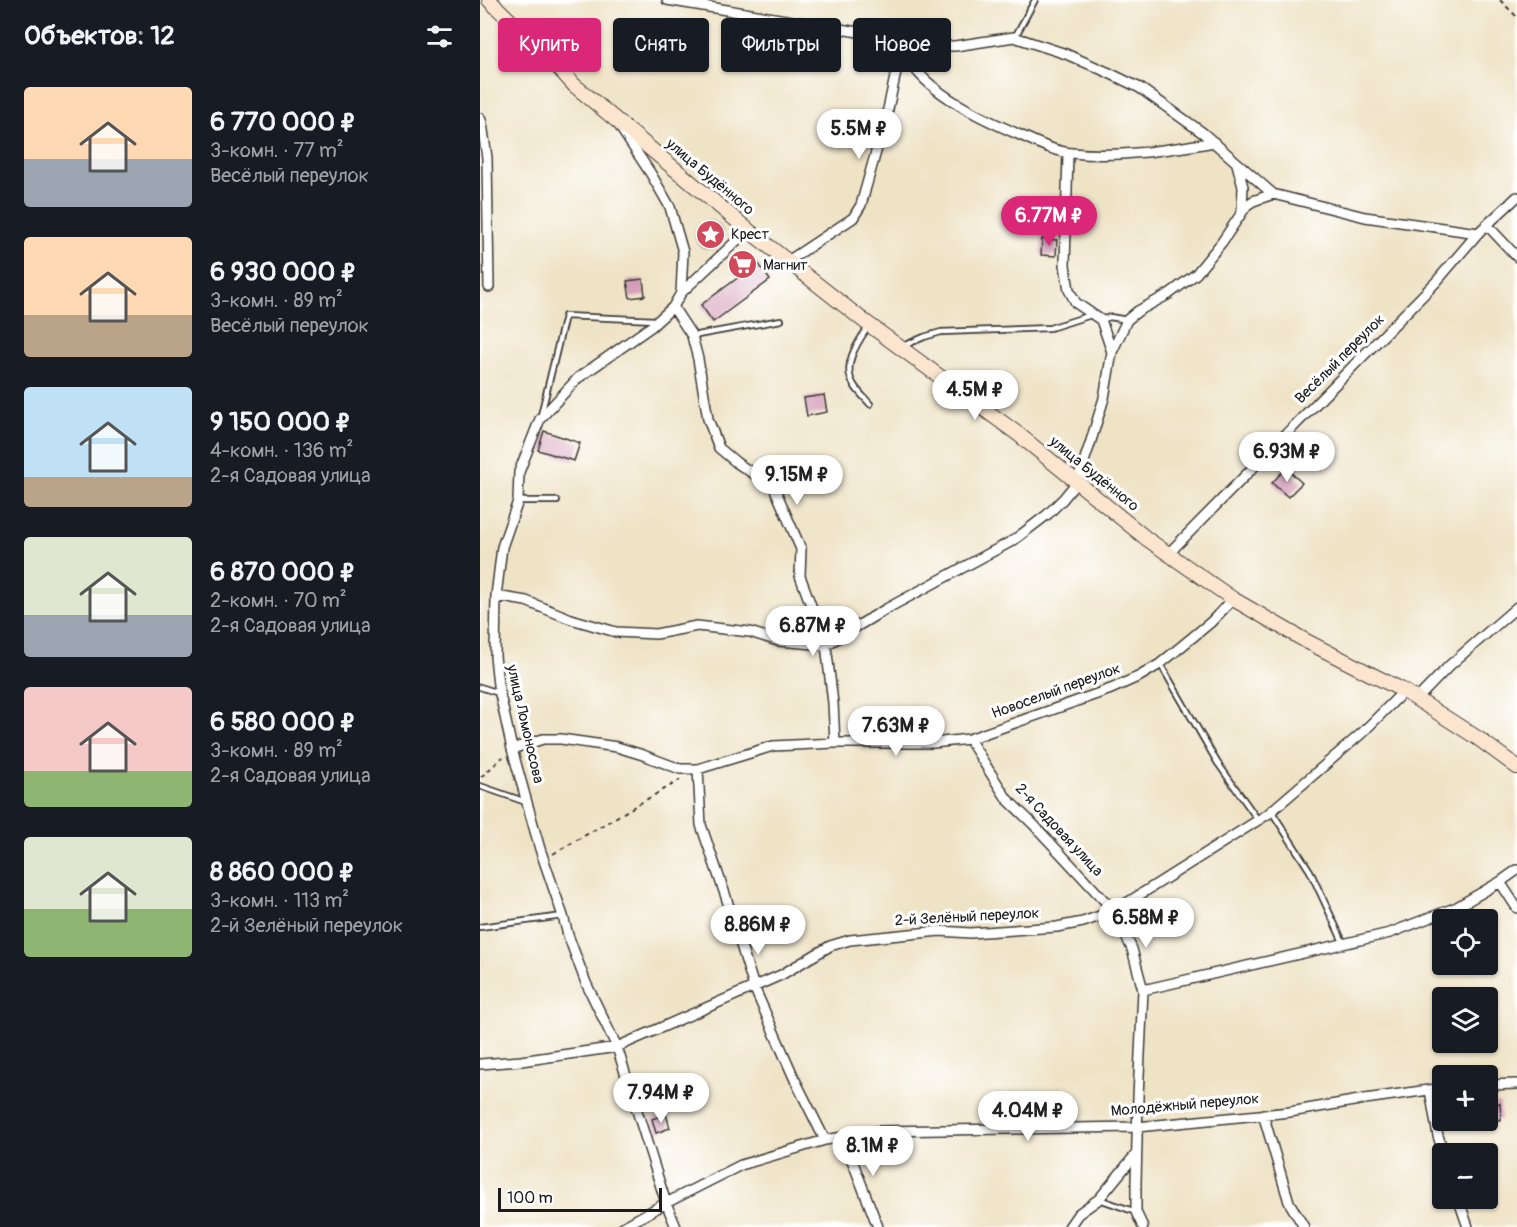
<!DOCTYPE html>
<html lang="ru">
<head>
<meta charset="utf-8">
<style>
	body { margin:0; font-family:Pangolin,sans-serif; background:#20242c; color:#f1f3f6; height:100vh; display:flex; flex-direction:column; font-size:22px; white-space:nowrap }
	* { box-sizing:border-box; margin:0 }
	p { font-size:20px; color:#9ea1a6 }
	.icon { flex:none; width:33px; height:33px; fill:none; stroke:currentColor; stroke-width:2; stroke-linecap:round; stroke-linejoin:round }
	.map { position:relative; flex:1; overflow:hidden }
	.details { display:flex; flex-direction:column; background:#171b24; width:480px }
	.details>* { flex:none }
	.hud { position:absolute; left:18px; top:18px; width:570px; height:54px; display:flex; gap:12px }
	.tools { position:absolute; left:952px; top:909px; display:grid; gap:12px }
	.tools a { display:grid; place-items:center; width:66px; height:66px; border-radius:6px; background:#171b24; box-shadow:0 2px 4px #0004; font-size:30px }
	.scale { position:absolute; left:18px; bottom:15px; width:164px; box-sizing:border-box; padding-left:6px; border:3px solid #1c1c1c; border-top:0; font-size:16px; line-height:21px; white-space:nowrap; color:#1c1c1c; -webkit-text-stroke:4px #fff; paint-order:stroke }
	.price { position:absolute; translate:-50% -51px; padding:0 14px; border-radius:21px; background:#fff; color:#222; font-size:20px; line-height:39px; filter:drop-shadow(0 2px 3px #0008) }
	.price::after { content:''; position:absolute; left:50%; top:36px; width:18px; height:14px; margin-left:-9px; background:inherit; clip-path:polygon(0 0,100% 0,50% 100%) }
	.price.on { background:#db2777; color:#fff }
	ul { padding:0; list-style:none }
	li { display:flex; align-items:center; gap:18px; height:150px; padding:0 24px }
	li span { display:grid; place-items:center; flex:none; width:168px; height:120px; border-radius:6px; color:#555 }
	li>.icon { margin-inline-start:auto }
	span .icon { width:72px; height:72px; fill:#fffc; stroke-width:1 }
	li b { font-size:26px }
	h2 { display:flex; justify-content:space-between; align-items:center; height:72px; padding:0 24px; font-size:26px }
	.tag { padding:0 21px; border-radius:6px; background:#171b24; box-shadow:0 2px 4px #0004; font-size:21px; line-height:54px }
	.tag.on { background:#db2777; color:#fff }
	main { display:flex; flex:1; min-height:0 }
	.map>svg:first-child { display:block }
	.green { fill:#b1c467; stroke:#667042; stroke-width:1.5 }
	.building { fill:#d298b5 }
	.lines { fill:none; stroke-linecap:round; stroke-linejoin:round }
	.lane-casing { stroke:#3c3a36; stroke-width:8 }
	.street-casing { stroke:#3c3a36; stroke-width:12 }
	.secondary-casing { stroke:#3c3a36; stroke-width:16 }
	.path { stroke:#3c3a36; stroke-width:2; stroke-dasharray:4.5 4.5; stroke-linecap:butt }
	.lane { stroke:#fff; stroke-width:4.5 }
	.street { stroke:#fff; stroke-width:9 }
	.secondary { stroke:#fbe5cf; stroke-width:14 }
	.labels { text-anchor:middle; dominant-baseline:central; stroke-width:6; stroke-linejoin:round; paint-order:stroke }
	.street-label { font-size:15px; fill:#1c1c1c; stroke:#fff }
	.poi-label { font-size:15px; fill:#1c1c1c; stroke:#fff; text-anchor:start }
</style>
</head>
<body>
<main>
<section class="details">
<h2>Объектов: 12<svg class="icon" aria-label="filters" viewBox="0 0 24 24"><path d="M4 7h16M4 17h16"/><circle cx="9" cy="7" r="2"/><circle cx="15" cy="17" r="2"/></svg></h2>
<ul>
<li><span style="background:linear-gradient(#ffd9b3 60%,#9aa5b1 0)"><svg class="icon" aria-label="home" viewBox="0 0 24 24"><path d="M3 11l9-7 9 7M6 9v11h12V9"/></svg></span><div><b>6 770 000 ₽</b><p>3-комн. · 77 m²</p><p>Весёлый переулок</p></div></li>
<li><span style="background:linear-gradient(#ffd9b3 65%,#b9a48a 0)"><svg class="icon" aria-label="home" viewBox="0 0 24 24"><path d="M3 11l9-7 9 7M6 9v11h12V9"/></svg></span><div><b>6 930 000 ₽</b><p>3-комн. · 89 m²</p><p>Весёлый переулок</p></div></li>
<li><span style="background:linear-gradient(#bfe0f5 75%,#b9a48a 0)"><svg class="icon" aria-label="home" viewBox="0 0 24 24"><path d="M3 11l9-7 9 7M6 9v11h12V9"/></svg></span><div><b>9 150 000 ₽</b><p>4-комн. · 136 m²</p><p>2-я Садовая улица</p></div></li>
<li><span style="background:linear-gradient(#dfe7d0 65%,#9aa5b1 0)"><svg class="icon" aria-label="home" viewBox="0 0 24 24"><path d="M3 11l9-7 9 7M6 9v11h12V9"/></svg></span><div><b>6 870 000 ₽</b><p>2-комн. · 70 m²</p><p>2-я Садовая улица</p></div></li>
<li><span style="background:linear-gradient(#f6c9c9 70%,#8fb573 0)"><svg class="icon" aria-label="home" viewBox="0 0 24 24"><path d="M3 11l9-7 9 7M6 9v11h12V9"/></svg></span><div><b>6 580 000 ₽</b><p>3-комн. · 89 m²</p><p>2-я Садовая улица</p></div></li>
<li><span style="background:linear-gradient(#dfe7d0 60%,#8fb573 0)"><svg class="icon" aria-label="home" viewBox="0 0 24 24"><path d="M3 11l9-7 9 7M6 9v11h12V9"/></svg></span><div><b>8 860 000 ₽</b><p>3-комн. · 113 m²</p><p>2-й Зелёный переулок</p></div></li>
</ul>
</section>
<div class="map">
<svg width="1037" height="1227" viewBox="0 0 1037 1227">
	<rect width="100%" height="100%" fill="#fff"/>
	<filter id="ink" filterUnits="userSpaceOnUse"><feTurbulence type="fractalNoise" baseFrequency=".0167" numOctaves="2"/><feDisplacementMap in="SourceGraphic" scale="12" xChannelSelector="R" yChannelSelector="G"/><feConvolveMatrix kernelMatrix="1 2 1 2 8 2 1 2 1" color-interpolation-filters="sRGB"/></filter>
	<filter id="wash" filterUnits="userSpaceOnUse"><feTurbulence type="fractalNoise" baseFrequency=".008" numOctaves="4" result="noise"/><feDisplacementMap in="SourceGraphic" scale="24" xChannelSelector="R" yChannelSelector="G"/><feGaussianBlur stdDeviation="1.35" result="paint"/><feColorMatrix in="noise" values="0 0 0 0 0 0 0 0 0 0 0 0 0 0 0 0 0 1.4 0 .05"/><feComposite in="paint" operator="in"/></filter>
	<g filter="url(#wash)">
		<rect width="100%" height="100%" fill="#efe3c6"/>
		<path class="green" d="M216 235a13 13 0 1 1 26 0a13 13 0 1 1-26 0Z"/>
		<g id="blocks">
			<path class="building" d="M562,239L577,240L576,256L561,255Z
				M278,263L290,280L233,322L221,305Z
				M163,279L165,296L150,298L147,281Z
				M344,395L347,412L327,416L324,398Z
				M64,431L100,443L94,461L58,450Z
				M806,468L822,483L808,497L792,483Z
				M1020,1103L1021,1120H1008V1104Z
				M186,1114L190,1128L176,1133L172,1119Z"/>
		</g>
	</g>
	<g filter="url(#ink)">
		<use href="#blocks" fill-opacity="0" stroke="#3c3a36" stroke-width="1.5"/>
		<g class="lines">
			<defs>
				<path id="lane" d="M535,37L555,0
					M271,48L276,15
					M621,320L630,317L647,320
					M388,327C378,342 361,366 374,385C378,392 385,398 390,404
					M212,336L301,320
					M423,346L444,337L461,332L570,328L611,315
					M61,415L85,316L176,320
					M38,501H77
					M681,665L737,762L778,820
					M0,687L19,693
					M0,786L46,802
					M792,812L830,871L864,944
					M0,927L83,916
					M619,1199L656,1212"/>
				<path id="street" d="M187,0L420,39L452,46H475L534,37L586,54L627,72L660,88L723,133L793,194L885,217L998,233
					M424,40C427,51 429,61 436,70C460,99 506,120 540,135C556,142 575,152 592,153C639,158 687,150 734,142
					M0,118L2,123L7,158L9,287
					M140,127L171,174L190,207L203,252L201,293
					M588,153L585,265L589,290L596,303L621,320L632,352
					M757,164L763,187L762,210
					M1007,225L1037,257
					M308,261L373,218L381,205L408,109L418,63L420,39
					M193,307L212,336L218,359L228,419L239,448L257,463L294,487L321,549L320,576L346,645L353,703L355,743
					M689,553L956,282L998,233L1037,197
					M16,596L46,601L91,619L136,632L176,634L217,626L270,632L298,641L346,645L406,609L534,540L568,514L583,499L597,482L610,444L624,398L632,352L647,320L658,311L689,294L716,274L742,242L767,205L773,201L793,194
					M937,699L970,665L1037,607
					M489,739L527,799L553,824L634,911L652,949L663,990L658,1097L656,1183V1212L663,1227
					M32,749L63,739H81L137,747L163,755L200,769H218L293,746L355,743H453L489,739L631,689L660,676L680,664L731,622L753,599
					M218,769L221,825L246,897L274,987L315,1080L345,1140
					M1020,882L1037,908
					M663,990L910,933L977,907L1020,882L1037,870
					M0,1064L41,1061L137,1047L301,975L350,946L370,940L460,931L490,933L577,927L603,922L634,911L788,814L882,733L924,691
					M1008,1085L1037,1084
					M950,1090L958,1136L964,1154
					M783,1114L809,1202L824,1227
					M363,1137L398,1227
					M978,1198L988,1227
					M143,1227L186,1203L261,1165L345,1140L399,1131L657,1127L810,1112L885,1099L963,1088
					M196,1227L186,1203L137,1047L106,983L88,935L83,916L60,849L32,749L18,685L15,656L16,596L22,547L38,501L39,472L60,419L98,378L172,326L193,307L201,293L268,230
					M589,1227L598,1214L619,1199L656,1154"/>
				<path id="secondary" d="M9,0L74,63L94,85L268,230L384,321L538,434L667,539L753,599L826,641L924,691L999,739L1037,767"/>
			</defs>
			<use href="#lane" class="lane-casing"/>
			<use href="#street" class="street-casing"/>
			<use href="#secondary" class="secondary-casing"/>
			<path class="path" d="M1020,0L1037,17
				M1,777L23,757
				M73,854L200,780"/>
			<use href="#lane" class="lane"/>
			<use href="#street" class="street"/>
			<use href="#secondary" class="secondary"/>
		</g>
	</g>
	<defs>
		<symbol id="sight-disc" viewBox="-11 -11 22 22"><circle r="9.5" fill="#d1495b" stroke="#fff"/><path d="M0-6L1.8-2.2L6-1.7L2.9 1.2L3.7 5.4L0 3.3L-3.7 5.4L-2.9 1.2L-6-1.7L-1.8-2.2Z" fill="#fff"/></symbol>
		<symbol id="supermarket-disc" viewBox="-11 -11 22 22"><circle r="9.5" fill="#d1495b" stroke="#fff"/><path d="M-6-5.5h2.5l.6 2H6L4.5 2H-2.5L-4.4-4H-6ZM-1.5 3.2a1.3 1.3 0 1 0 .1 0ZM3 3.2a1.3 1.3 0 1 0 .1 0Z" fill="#fff"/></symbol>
	</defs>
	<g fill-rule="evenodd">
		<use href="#sight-disc" x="214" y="218" width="33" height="33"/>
		<use href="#supermarket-disc" x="246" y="248" width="33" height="33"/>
	</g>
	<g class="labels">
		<g class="street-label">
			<text transform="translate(230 177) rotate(40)">улица Будённого</text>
			<text transform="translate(860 359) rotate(-45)">Весёлый переулок</text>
			<text transform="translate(614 474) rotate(39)">улица Будённого</text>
			<text transform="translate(576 691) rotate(-20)">Новоселый переулок</text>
			<text transform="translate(45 724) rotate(77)">улица Ломоносова</text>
			<text transform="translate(579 830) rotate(47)">2-я Садовая улица</text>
			<text transform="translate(487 917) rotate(-3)">2-й Зелёный переулок</text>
			<text transform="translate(705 1105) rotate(-5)">Молодёжный переулок</text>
		</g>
		<g class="poi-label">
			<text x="251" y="234">Крест</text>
			<text x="283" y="265">Магнит</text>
		</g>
	</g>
</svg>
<div class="tools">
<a><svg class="icon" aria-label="locate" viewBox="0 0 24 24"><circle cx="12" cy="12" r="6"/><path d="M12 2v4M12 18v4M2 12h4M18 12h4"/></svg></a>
<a><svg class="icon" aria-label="layers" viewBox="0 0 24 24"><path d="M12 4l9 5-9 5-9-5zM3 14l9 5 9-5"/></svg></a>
<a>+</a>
<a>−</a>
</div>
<div class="scale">100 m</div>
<b class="price" style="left:379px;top:160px">5.5M ₽</b>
<b class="price on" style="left:569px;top:247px">6.77M ₽</b>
<b class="price" style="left:495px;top:421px">4.5M ₽</b>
<b class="price" style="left:807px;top:483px">6.93M ₽</b>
<b class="price" style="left:317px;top:506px">9.15M ₽</b>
<b class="price" style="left:333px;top:657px">6.87M ₽</b>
<b class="price" style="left:416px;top:757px">7.63M ₽</b>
<b class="price" style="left:666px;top:949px">6.58M ₽</b>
<b class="price" style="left:278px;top:956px">8.86M ₽</b>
<b class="price" style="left:181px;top:1124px">7.94M ₽</b>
<b class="price" style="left:548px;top:1142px">4.04M ₽</b>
<b class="price" style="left:393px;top:1177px">8.1M ₽</b>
<div class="hud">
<a class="tag on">Купить</a>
<a class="tag">Снять</a>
<a class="tag">Фильтры</a>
<a class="tag">Новое</a>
</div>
</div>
</main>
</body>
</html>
